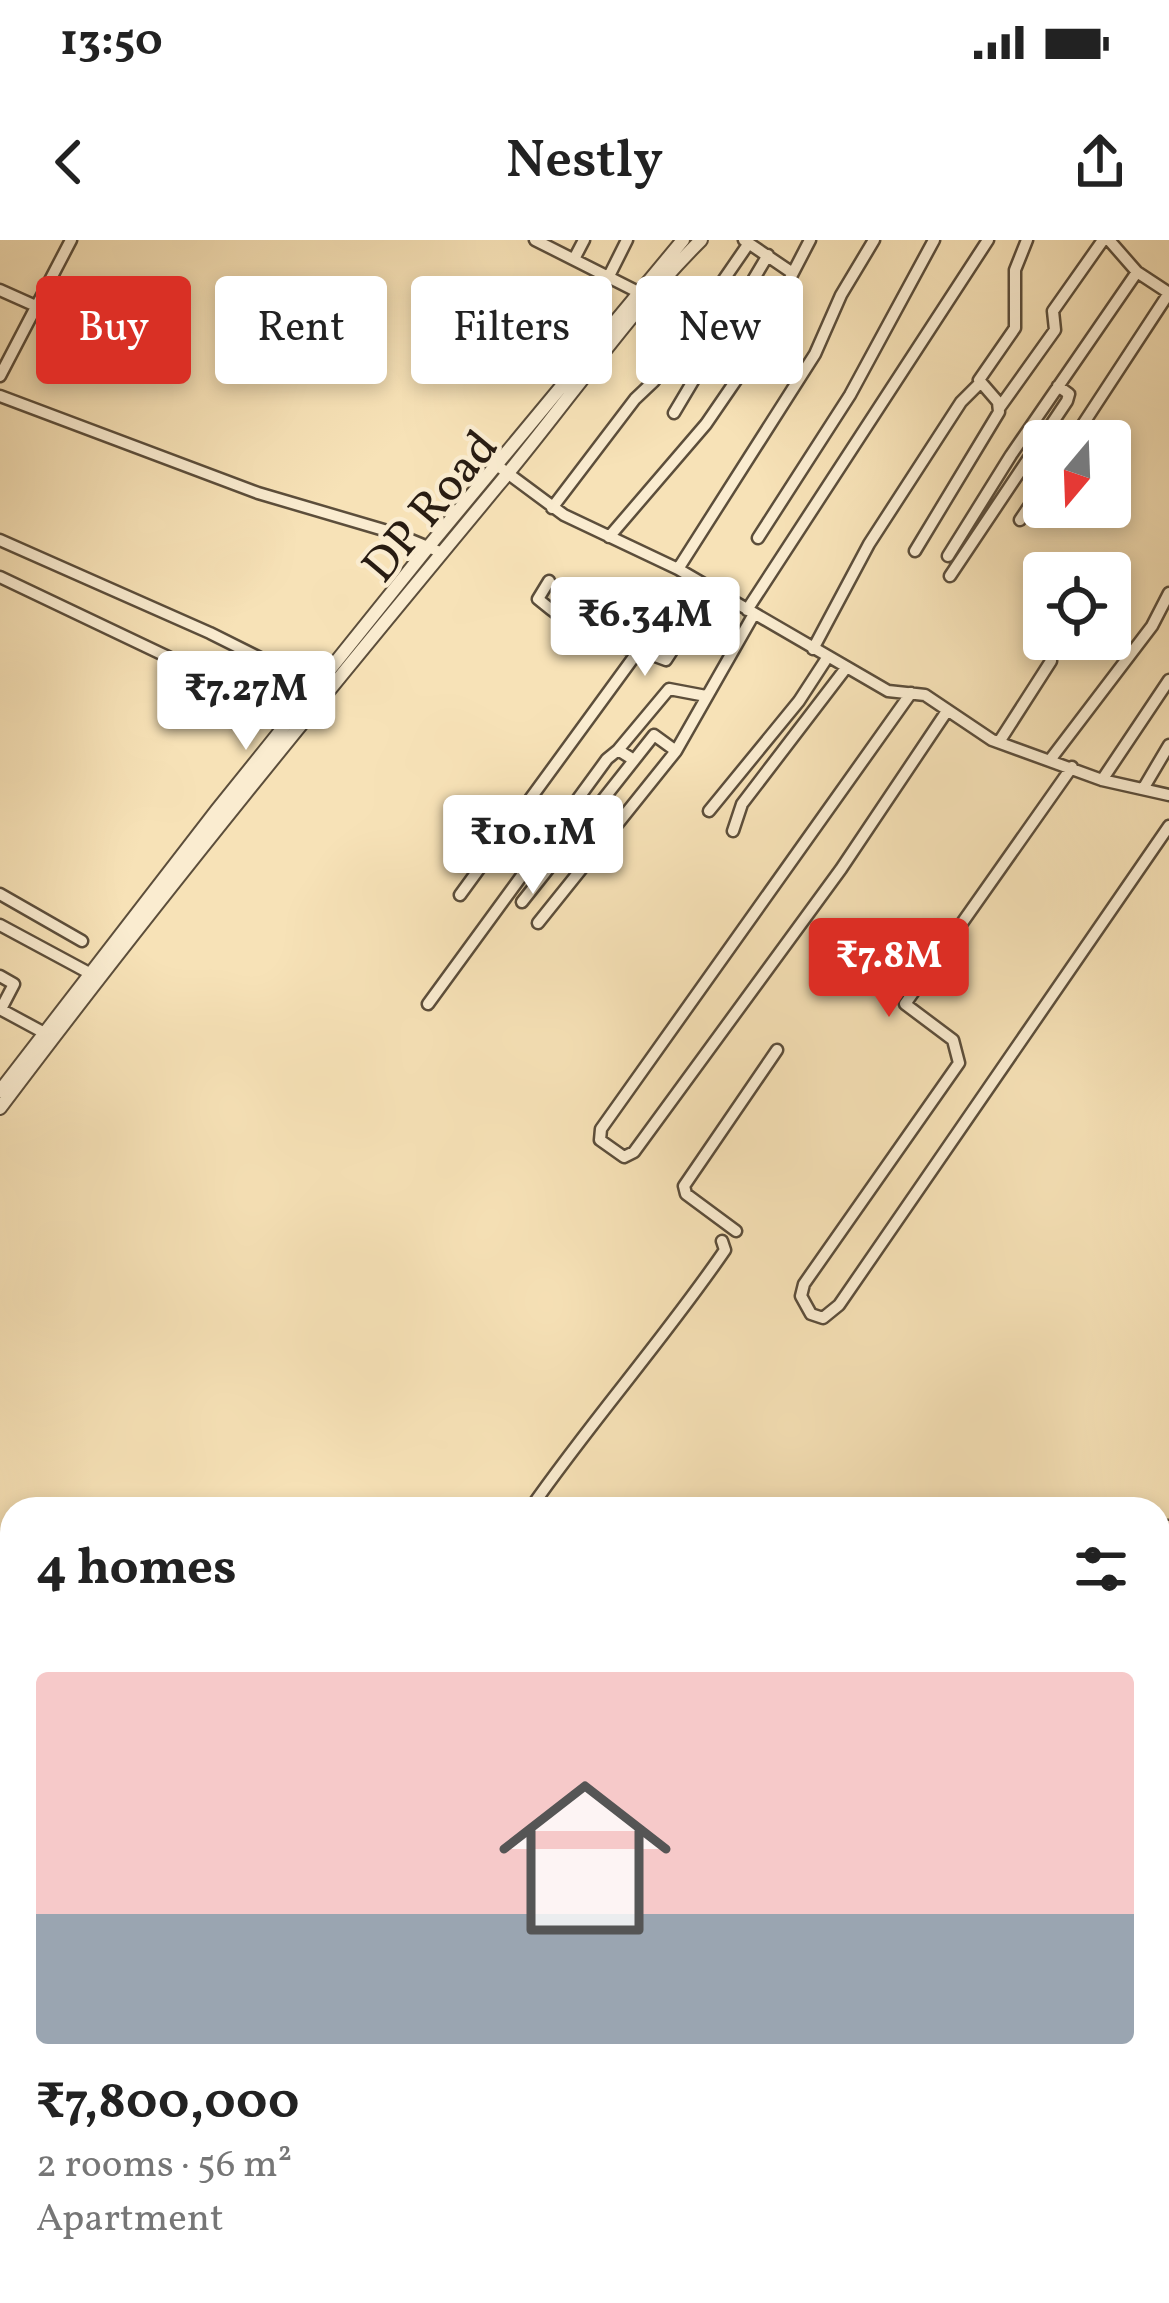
<!DOCTYPE html>
<html lang="en">
<head>
<meta charset="utf-8">
<style>
	body { margin:0; font-family:Vollkorn,serif; background:#f6f6f6; color:#222; height:100vh; display:flex; flex-direction:column; font-size:45px; white-space:nowrap }
	* { box-sizing:border-box; margin:0 }
	p { font-size:39px; color:#767676 }
	.icon { flex:none; width:66px; height:66px; fill:none; stroke:currentColor; stroke-width:2; stroke-linecap:round; stroke-linejoin:round }
	.map { position:relative; flex:1; overflow:hidden }
	.drawer { position:absolute; left:0px; top:1257px; width:1170px; height:807px; display:flex; flex-direction:column; background:#fff; border-radius:36px 36px 0 0; box-shadow:0 6px 18px #0003 }
	.drawer>* { flex:none }
	.banner { position:absolute; left:36px; top:36px; width:1098px; height:108px; display:flex; gap:24px }
	.needle { width:78px; rotate:199deg }
	.fabs { position:absolute; left:1023px; top:180px; display:grid; gap:24px }
	.fabs a { display:grid; place-items:center; width:108px; height:108px; border-radius:12px; background:#fff; box-shadow:0 6px 18px #0003; font-size:60px }
	.price { position:absolute; translate:-50% -102px; padding:0 27px; border-radius:12px; background:#fff; color:#222; font-size:39px; line-height:78px; filter:drop-shadow(0 3px 6px #0008) }
	.price::after { content:''; position:absolute; left:50%; top:72px; width:36px; height:27px; margin-left:-18px; background:inherit; clip-path:polygon(0 0,100% 0,50% 100%) }
	.price.on { background:#d93025; color:#fff }
	ul { padding:0; list-style:none }
	li { display:grid; align-content:center; gap:24px; height:636px; padding:0 36px }
	li+li { border-top:3px solid #e0e0e0 }
	li span { display:grid; place-items:center; height:372px; border-radius:12px; color:#555 }
	li>.icon { margin-inline-start:auto }
	span .icon { width:216px; height:216px; fill:#fffc; stroke-width:1 }
	li b { font-size:51px }
	h2 { display:flex; justify-content:space-between; align-items:center; height:144px; padding:0 36px; font-size:51px }
	.tag { padding:0 42px; border-radius:12px; background:#fff; box-shadow:0 6px 18px #0003; font-size:42px; line-height:108px }
	.tag.on { background:#d93025; color:#fff }
	.status { display:flex; justify-content:space-between; align-items:center; height:84px; padding:0 60px; background:#fff; direction:ltr }
	.status svg { height:33px; fill:currentColor }
	header { display:flex; justify-content:space-between; align-items:center; height:156px; padding:0 36px; background:#fff; font-size:54px; font-weight:600 }
	.map>svg:first-child { display:block }
	.lines { fill:none; stroke-linecap:round; stroke-linejoin:round }
	.minor-casing { stroke:#5c4e3b; stroke-width:15 }
	.tertiary-casing { stroke:#5c4e3b; stroke-width:16 }
	.primary-casing { stroke:#281c12; stroke-width:21 }
	.minor { stroke:#faecd0; stroke-width:10 }
	.tertiary { stroke:#faecd0; stroke-width:12 }
	.primary { stroke:#f7e2b7; stroke-width:16 }
	.labels { text-anchor:middle; dominant-baseline:central; stroke-width:9; stroke-linejoin:round; paint-order:stroke }
	.street-label { font-size:48px; fill:#281c12; stroke:#faecd0 }
</style>
</head>
<body>
<div class="status"><b>13:50</b><svg viewBox="0 0 49 12"><path d="M0 12V9h3v3zM5 12V6h3v6zM10 12V3h3v9zM15 12V0h3v12zM26 1h20v11H26zM47 4h2v5h-2z"/></svg></div>
<header><svg class="icon" aria-label="back" viewBox="0 0 24 24"><path d="M15 5l-7 7 7 7"/></svg>Nestly<svg class="icon" aria-label="share" viewBox="0 0 24 24"><path d="M12 15V3M7 8l5-5 5 5M5 13v7h14v-7"/></svg></header>
<div class="map">
<svg width="1169" height="2063" viewBox="0 0 1169 2063">
	<rect width="100%" height="100%" fill="#f7e2b7"/>
	<filter id="stains"><feTurbulence type="fractalNoise" baseFrequency=".00167" numOctaves="4"/><feColorMatrix values="0 0 0 0 .2 0 0 0 0 .09 0 0 0 0 .02 0 0 0 .5 -.17"/></filter>
	<radialGradient id="worn" r=".72"><stop offset=".6" stop-color="#630" stop-opacity="0"/><stop offset="1" stop-color="#630" stop-opacity=".3"/></radialGradient>
	<g class="lines">
		<defs>
			<path id="minor" d="M535,0L644,55
				M744,0L791,32
				M1109,0L1137,32L1169,53
				M574,19L584,0
				M609,36L627,0
				M0,50L38,67
				M0,136L71,0
				M0,156L258,253L394,293L440,312
				M1000,167L1055,90L1053,71L1103,0
				M674,173L768,15
				M1072,201L1169,53
				M498,226L564,275L678,329L888,451L925,455L992,500L1102,540L1169,555
				M552,268L635,159L654,141L749,3
				M1020,280L1044,244
				M609,297L706,184L741,133L810,0
				M758,298L850,155L934,0
				M0,300L210,393L318,447
				M915,311L999,172L998,162L979,140L1015,88V30L1027,0
				M948,316L1011,215L1137,32
				M678,329L815,114L841,55L874,0
				M950,336L1067,161L1069,154L1058,146
				M0,337L294,477
				M549,341L538,359C568,384 599,406 639,410
				M747,370L988,0
				M813,409L869,304L961,162L980,143
				M911,453L601,889L600,900L624,917L634,912L841,629L947,471
				M999,502L1051,421
				M618,510L669,449L706,456
				M676,511L754,374
				M1050,520L1152,386L1169,353
				M1072,527L905,764L953,800L959,823L804,1044L801,1056L811,1074L823,1078L839,1065L1169,586
				M1102,540L1169,440
				M1143,549L1169,505
				M709,571L799,461L827,418
				M733,591L742,564L846,428
				M0,654L82,701
				M460,655L639,410L666,420L712,350
				M522,662L654,495L676,511L538,683
				M0,685L91,734
				M0,736L14,744L1,769
				M428,764L607,519L618,510L634,520
				M0,769L50,796
				M736,991L686,954L684,946L777,810
				M530,1269C592,1180 664,1099 725,1010L722,1001
				M1158,1292L1163,1286H1169
				M1158,1351L1169,1359
				M1158,1705L1169,1689
				M0,2053L12,2034
				M8,2063L15,2052
				M926,2063L931,2052"/>
			<path id="tertiary" d="M0,851L217,570L429,306L683,0
				M0,868C160,655 329,449 499,244C567,163 626,75 701,0"/>
			<path id="primary" d="M0,1691L12,1698
				M0,1707L12,1714
				M574,2052L593,2063
				M605,2052L624,2063"/>
		</defs>
		<use href="#minor" class="minor-casing"/>
		<use href="#tertiary" class="tertiary-casing"/>
		<use href="#primary" class="primary-casing"/>
		<use href="#minor" class="minor"/>
		<use href="#tertiary" class="tertiary"/>
		<use href="#primary" class="primary"/>
	</g>
	<g class="labels">
		<g class="street-label">
			<text transform="translate(432 268) rotate(-50)">DP Road</text>
		</g>
	</g>
	<rect width="100%" height="100%" filter="url(#stains)"/>
	<rect width="100%" height="100%" fill="url(#worn)"/>
</svg>
<div class="fabs">
<a><svg class="needle" viewBox="-14 -14 28 28"><path d="M0-13l5 13h-10z" fill="#e53935"/><path d="M0 13l5-13h-10z" fill="#767676"/></svg></a>
<a><svg class="icon" aria-label="locate" viewBox="0 0 24 24"><circle cx="12" cy="12" r="6"/><path d="M12 2v4M12 18v4M2 12h4M18 12h4"/></svg></a>
</div>
<b class="price" style="left:645px;top:439px">₹6.34M</b>
<b class="price" style="left:246px;top:513px">₹7.27M</b>
<b class="price" style="left:533px;top:657px">₹10.1M</b>
<b class="price on" style="left:889px;top:780px">₹7.8M</b>
<div class="banner">
<a class="tag on">Buy</a>
<a class="tag">Rent</a>
<a class="tag">Filters</a>
<a class="tag">New</a>
</div>
<section class="drawer">
<h2>4 homes<svg class="icon" aria-label="filters" viewBox="0 0 24 24"><path d="M4 7h16M4 17h16"/><circle cx="9" cy="7" r="2"/><circle cx="15" cy="17" r="2"/></svg></h2>
<ul>
<li><span style="background:linear-gradient(#f6c9c9 65%,#9aa5b1 0)"><svg class="icon" aria-label="home" viewBox="0 0 24 24"><path d="M3 11l9-7 9 7M6 9v11h12V9"/></svg></span><div><b>₹7,800,000</b><p>2 rooms · 56 m²</p><p>Apartment</p></div></li>
</ul>
</section>
</div>
</body>
</html>
